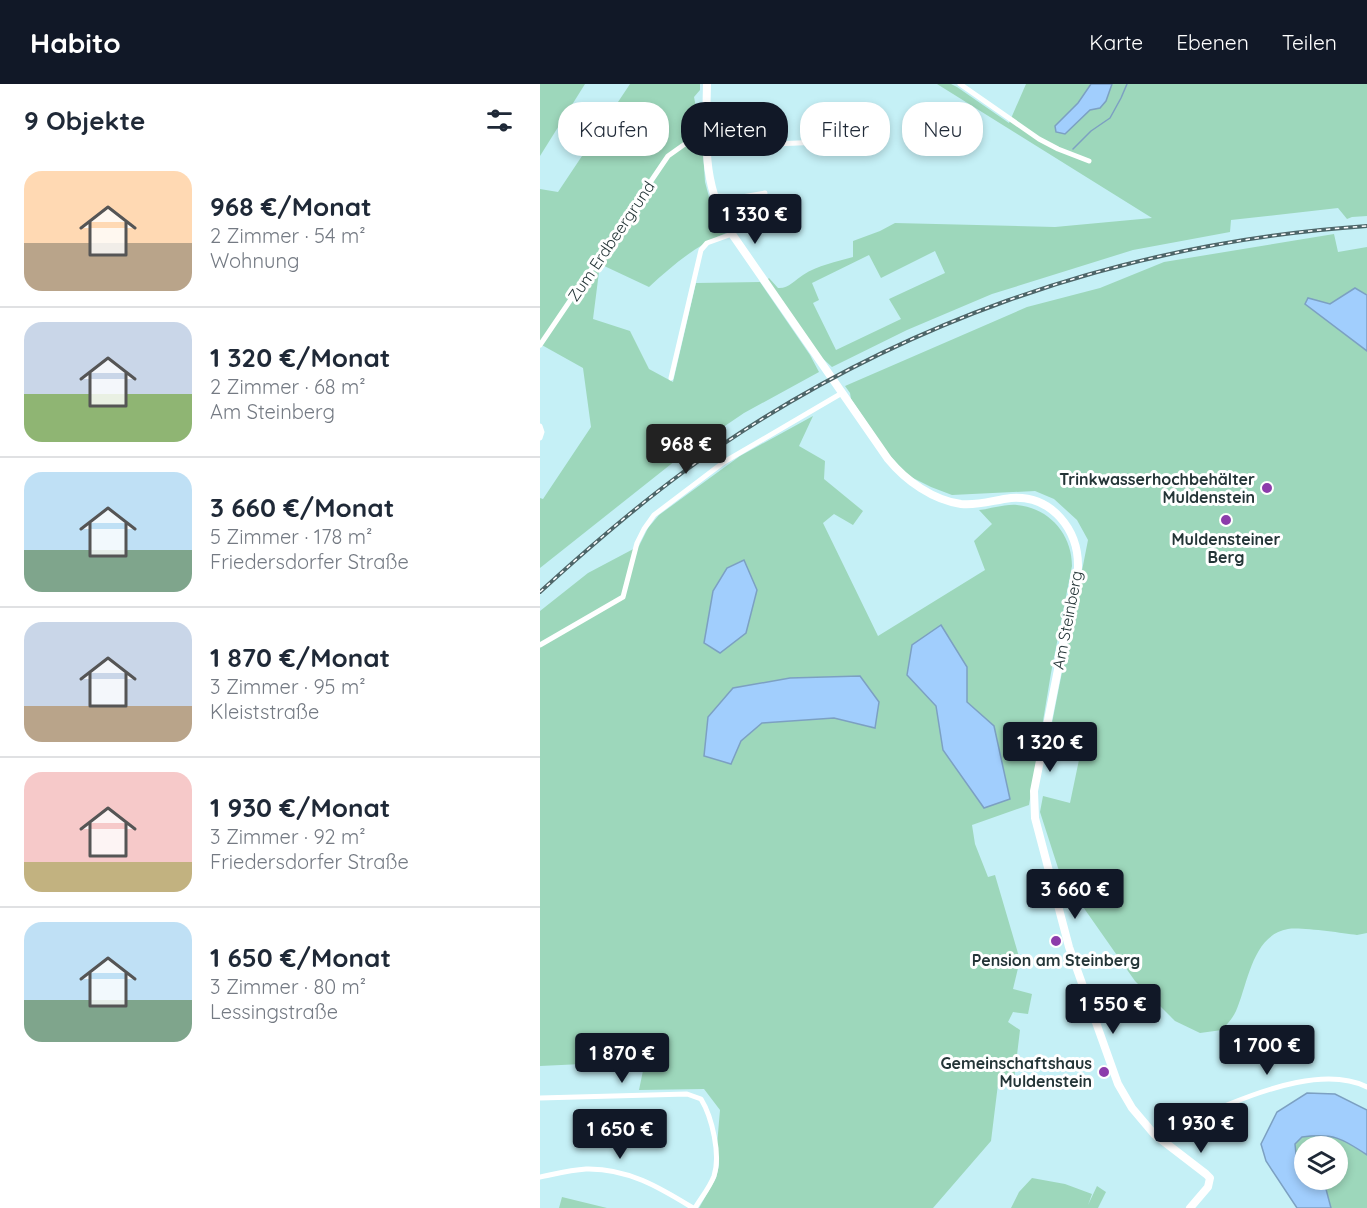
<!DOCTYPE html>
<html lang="de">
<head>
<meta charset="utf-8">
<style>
	body { margin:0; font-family:Quicksand,sans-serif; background:#f6f6f7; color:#1f2937; height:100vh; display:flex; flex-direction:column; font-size:22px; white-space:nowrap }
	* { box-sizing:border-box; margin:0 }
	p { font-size:20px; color:#747a83 }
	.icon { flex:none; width:33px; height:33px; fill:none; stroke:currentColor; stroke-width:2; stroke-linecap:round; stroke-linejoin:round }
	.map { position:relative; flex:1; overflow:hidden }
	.drawer { display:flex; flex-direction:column; background:#fff; width:540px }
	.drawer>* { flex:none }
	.top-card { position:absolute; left:18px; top:18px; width:570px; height:54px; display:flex; gap:12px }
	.controls { position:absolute; left:754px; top:1052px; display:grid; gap:12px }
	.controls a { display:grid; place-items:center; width:54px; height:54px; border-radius:50%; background:#fff; box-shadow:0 3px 9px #0003; font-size:30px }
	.price { position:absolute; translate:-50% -51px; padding:0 14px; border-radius:6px; background:#111827; color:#fff; font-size:20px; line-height:39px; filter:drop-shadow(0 2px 3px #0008) }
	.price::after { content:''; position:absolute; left:50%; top:36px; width:18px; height:14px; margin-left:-9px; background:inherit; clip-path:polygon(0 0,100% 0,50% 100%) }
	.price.active { background:#222; color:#fff }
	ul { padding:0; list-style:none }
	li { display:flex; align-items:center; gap:18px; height:150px; padding:0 24px }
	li+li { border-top:2px solid #e0e1e3 }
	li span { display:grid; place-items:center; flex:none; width:168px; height:120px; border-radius:18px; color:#555 }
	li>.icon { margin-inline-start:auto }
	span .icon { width:72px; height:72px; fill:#fffc; stroke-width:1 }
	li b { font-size:26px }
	h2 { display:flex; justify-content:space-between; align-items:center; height:72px; padding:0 24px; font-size:26px }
	.tag { padding:0 21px; border-radius:24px; background:#fff; box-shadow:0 3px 9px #0003; font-size:21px; line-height:54px }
	.tag.active { background:#111827; color:#fff }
	header { display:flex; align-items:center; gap:36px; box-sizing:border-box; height:84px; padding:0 30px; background:#111827; color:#fff }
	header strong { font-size:28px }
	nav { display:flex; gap:33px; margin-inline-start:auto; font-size:21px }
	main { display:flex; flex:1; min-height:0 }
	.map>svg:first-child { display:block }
	.green { fill:#9dd7bb; fill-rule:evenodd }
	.water { fill:#a1cefd; stroke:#7ca0c2; stroke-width:1.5 }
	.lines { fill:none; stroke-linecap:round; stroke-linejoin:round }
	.stream { stroke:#7ca0c2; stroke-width:1.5 }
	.street { stroke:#fff; stroke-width:5 }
	.secondary { stroke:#fff; stroke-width:8 }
	.rail-casing { stroke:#4d6568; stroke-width:4 }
	.rail { stroke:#fff; stroke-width:1.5; stroke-dasharray:4.5; stroke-linecap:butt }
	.poi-dot { fill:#8c3cab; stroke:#fff; stroke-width:2 }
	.labels { text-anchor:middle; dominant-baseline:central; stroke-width:6; stroke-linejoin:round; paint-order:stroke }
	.street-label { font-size:16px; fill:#243537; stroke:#fff }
	.poi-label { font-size:16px; font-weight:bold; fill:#243537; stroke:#fff; text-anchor:end }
</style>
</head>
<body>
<header>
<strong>Habito</strong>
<nav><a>Karte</a><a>Ebenen</a><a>Teilen</a></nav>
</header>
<main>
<section class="drawer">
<h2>9 Objekte<svg class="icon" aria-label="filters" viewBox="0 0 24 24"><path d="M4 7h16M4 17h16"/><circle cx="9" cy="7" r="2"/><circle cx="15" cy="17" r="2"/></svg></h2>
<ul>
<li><span style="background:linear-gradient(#ffd9b3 60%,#b9a48a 0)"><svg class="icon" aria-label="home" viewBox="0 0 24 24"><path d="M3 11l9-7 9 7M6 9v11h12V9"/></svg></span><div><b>968 €/Monat</b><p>2 Zimmer · 54 m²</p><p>Wohnung</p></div></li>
<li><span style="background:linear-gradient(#c9d6e8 60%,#8fb573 0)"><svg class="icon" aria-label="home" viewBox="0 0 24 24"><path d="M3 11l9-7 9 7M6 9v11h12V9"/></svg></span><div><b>1 320 €/Monat</b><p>2 Zimmer · 68 m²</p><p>Am Steinberg</p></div></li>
<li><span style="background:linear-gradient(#bfe0f5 65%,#7fa58c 0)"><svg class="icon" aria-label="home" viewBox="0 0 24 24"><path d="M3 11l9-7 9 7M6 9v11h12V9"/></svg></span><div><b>3 660 €/Monat</b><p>5 Zimmer · 178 m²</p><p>Friedersdorfer Straße</p></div></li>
<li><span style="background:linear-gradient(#c9d6e8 70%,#b9a48a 0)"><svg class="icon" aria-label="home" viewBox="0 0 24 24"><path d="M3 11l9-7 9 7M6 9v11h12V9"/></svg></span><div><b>1 870 €/Monat</b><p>3 Zimmer · 95 m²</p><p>Kleiststraße</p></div></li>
<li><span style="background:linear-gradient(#f6c9c9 75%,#c2b280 0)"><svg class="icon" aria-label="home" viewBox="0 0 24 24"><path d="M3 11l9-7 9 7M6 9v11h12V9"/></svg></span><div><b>1 930 €/Monat</b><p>3 Zimmer · 92 m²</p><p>Friedersdorfer Straße</p></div></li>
<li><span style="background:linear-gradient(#bfe0f5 65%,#7fa58c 0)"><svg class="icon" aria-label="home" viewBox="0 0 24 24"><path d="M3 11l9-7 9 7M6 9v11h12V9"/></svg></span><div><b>1 650 €/Monat</b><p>3 Zimmer · 80 m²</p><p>Lessingstraße</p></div></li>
</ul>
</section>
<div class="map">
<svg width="827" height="1124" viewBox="0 0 827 1124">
	<rect width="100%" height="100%" fill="#c5f0f6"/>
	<path class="green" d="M0,0H45L0,72Z
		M90,0H160V6L154,13L162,53L165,98L169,113L186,149C155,162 133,181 109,203L60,180L53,235L90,247L109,285L133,298L156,199L220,198L270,271L279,288L204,329L145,369L0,484V414L3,415L51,343L43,284L0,260V105L18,108Z
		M397,0H411L417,3L469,39L486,0H551L538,19L515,42L525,50L550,26L566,17L572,0H827V132L812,133L807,135L798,124L691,136L690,148L593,166L452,210L367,246L292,283L279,271L227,196L229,194L238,204C248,205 255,196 263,191C278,181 296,178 313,173V157L340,147L355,139L515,143L612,134ZM395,167L405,189L349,215L361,235L296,266L273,219L279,216L272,199L329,171L341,194Z
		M794,150L798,168L827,163V211L815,204L790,220L768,214L765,220L827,267V849L817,851C800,849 762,843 748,845C712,851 708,900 696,927C693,934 687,940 682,946L660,949L635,937L595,897L520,790L500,728L503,712L530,719L545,647L512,639L548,456L537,436L514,415L495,407L412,411L391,403L369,392L349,371L311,315L310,309L305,302L487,223L560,204L624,178Z
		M273,332L259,362L285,377L284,395L323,427L313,441L294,430L283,439L338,552L445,486L434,457L452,440L439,426C451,425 464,420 477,421C509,424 532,450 532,482L511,589L489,721L432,741L435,760L448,793L455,791L480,876L473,905L492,910L488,930L473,928L468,938L480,946L474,996L459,992L451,1057L393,1124H159L176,1094L179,1081L177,1061L180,1026L164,1005L99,1006L105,977L0,982V527L48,489L99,462L108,444L119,431L200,372ZM427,583V618L454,642L470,715L403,666L396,622ZM320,592L334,644L294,634L222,639L201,657L193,604L250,594Z
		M783,1050L806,1056L827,1071V1124H791L786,1105L777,1095H798V1062H765V1081L756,1070L755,1060L762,1053Z
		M492,1094L525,1100L552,1110L548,1121L557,1102L566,1108L558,1124H471L479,1108Z
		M22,1113L67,1124H19Z"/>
	<path class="water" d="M551,0H572L566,17L560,24L550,26L525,50L516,48L515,42L538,19Z
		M815,204L827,211V267L765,220L768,214L790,220Z
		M204,476L217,506L206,549L180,569L164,559L173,507L187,484Z
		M401,541L427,583V618L454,642L470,715L444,724L403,666L396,622L367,591L372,561Z
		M320,592L339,618L335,644L294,634L222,639L201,657L191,680L164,672L168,633L193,604L250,594Z
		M767,1009L795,1010L827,1026V1071C802,1054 793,1049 762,1053L755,1060L756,1070L765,1081V1095H777L786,1105L791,1124H757L726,1077L721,1060L737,1028Z"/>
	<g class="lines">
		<path class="stream" d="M533,65L551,47L570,34L581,14L587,0"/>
		<path class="street" d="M420,0L499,55L518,65L549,77
			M147,58L152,63L166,68
			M166,63L306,57
			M173,112L202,113L225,109
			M0,261L128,72L166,45
			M131,294L161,166L167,159L192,150
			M0,342L2,348L0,354
			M0,561L83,513L97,459L104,445L114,431L184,378L302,309
			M0,1014L147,1010L161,1015C172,1033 181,1071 174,1092C170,1103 161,1114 155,1124
			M623,1058C642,1038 663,1031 687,1021C726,1005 787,983 827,1003
			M0,1093C15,1090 30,1086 46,1085C87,1084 119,1103 153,1124"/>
		<path class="secondary" d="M167,0C166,55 161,101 192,150L348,375C366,397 393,416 421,420C438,422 454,416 471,414C512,411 539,446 538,484L494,707L495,734L529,863L578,1000L592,1024L614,1050L666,1090L670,1094L668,1103L650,1124"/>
		<defs>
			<path id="rail" d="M0,508C46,466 92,426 142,389C343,242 579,159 827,142"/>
		</defs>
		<use href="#rail" class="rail-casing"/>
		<use href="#rail" class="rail"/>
	</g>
	<g class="poi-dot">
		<circle cx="727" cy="404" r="6"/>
		<circle cx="686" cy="436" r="6"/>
		<circle cx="516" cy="857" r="6"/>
		<circle cx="564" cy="988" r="6"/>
	</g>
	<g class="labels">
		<g class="street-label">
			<text transform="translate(71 157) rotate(-56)">Zum Erdbeergrund</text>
			<text transform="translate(527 536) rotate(-79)">Am Steinberg</text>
		</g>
		<g class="poi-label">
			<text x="715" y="395">Trinkwasserhochbehälter<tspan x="715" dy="18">Muldenstein</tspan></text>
			<text x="686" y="455" text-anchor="middle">Muldensteiner<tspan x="686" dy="18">Berg</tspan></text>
			<text x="516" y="876" text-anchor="middle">Pension am Steinberg</text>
			<text x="552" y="979">Gemeinschaftshaus<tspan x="552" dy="18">Muldenstein</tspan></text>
		</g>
	</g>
</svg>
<div class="controls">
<a><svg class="icon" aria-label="layers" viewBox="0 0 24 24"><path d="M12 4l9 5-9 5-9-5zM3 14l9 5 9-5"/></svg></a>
</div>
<b class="price" style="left:215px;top:161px">1 330 €</b>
<b class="price active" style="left:146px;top:391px">968 €</b>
<b class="price" style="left:510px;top:689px">1 320 €</b>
<b class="price" style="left:535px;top:836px">3 660 €</b>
<b class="price" style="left:573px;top:951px">1 550 €</b>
<b class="price" style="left:727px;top:992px">1 700 €</b>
<b class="price" style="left:82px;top:1000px">1 870 €</b>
<b class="price" style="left:661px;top:1070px">1 930 €</b>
<b class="price" style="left:80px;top:1076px">1 650 €</b>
<div class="top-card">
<a class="tag">Kaufen</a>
<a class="tag active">Mieten</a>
<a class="tag">Filter</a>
<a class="tag">Neu</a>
</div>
</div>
</main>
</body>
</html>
